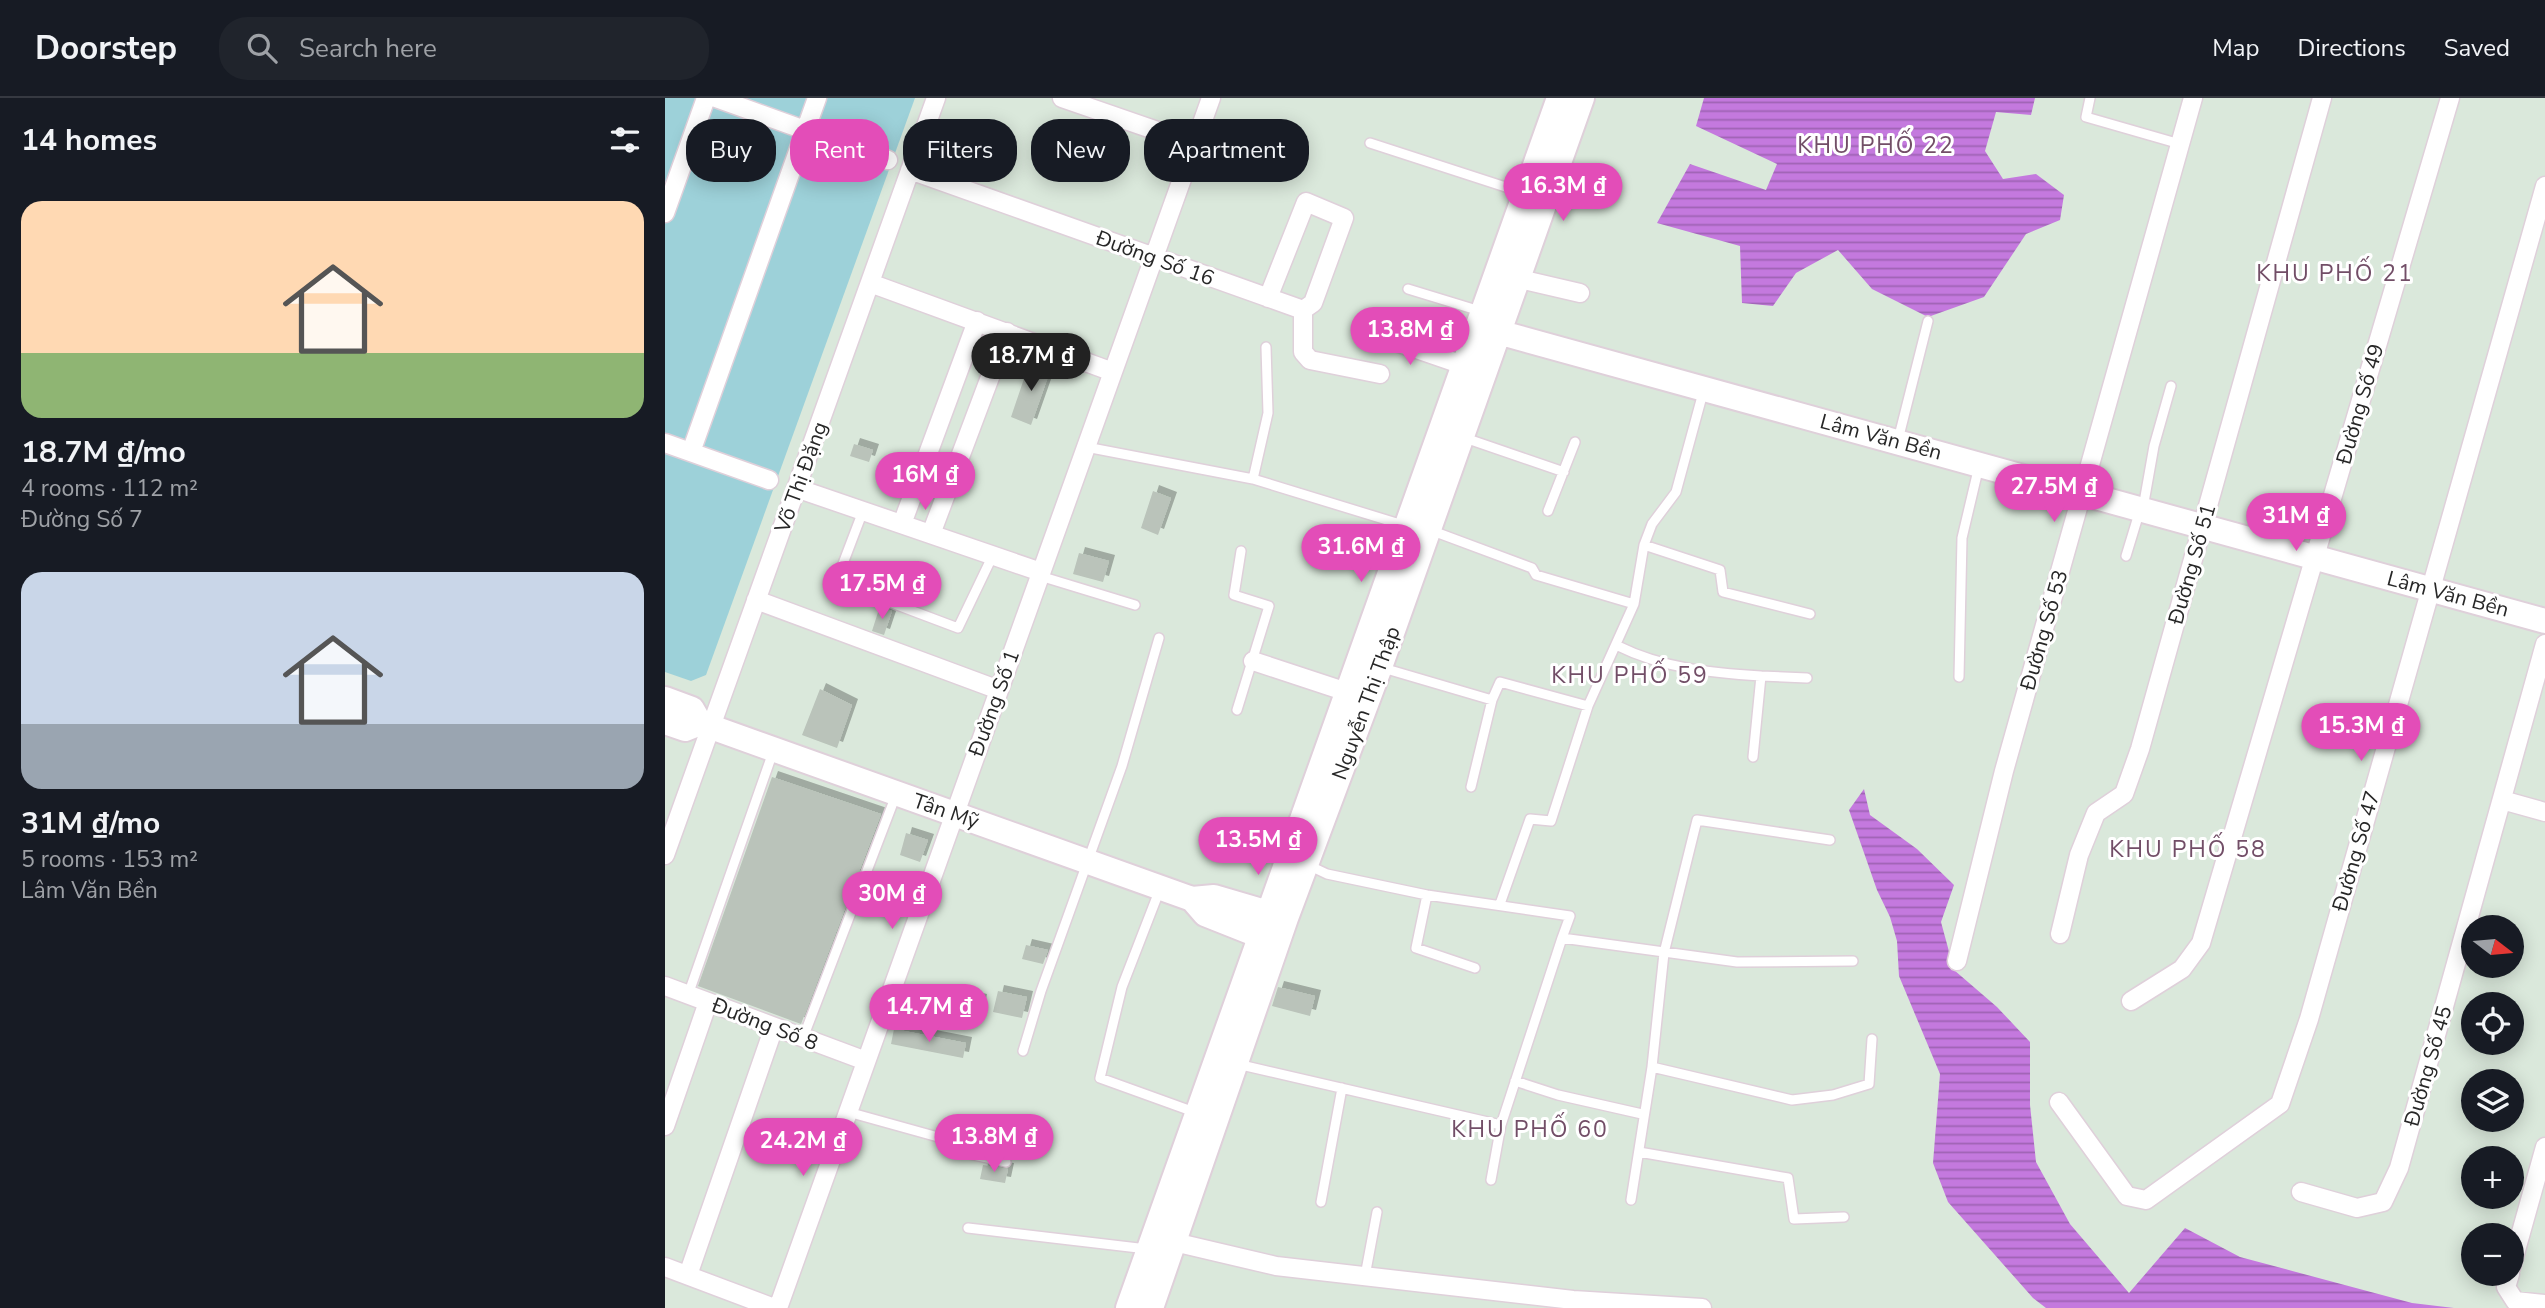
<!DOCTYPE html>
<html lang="en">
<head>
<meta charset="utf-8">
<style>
	body { margin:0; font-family:"Nunito Sans",sans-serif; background:#20242c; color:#f1f3f6; height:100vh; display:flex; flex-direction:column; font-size:26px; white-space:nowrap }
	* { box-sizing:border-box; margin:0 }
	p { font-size:23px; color:#9ea1a6 }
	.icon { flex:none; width:38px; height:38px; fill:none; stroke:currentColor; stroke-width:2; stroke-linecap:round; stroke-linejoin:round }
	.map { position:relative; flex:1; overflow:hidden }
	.details { display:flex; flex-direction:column; background:#171b24; width:665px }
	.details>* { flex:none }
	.top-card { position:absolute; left:21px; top:21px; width:665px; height:63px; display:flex; gap:14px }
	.needle { width:46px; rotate:106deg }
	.tools { position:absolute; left:1796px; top:817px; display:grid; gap:14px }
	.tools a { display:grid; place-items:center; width:63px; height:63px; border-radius:50%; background:#171b24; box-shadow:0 4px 18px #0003; font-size:35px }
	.price { position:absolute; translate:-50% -60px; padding:0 16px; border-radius:24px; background:#e34db8; color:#fff; font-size:23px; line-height:46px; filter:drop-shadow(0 2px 4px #0008) }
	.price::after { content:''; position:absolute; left:50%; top:42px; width:21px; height:16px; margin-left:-10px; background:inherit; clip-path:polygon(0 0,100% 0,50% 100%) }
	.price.active { background:#222; color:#fff }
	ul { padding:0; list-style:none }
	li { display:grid; align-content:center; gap:14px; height:371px; padding:0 21px }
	li span { display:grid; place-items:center; height:217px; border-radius:21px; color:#555 }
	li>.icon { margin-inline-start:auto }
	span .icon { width:126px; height:126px; fill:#fffc; stroke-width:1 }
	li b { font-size:30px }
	h2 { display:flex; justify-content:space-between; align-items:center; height:84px; padding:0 21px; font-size:30px }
	.tag { padding:0 24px; border-radius:28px; background:#171b24; box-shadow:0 4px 18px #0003; font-size:24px; line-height:63px }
	.tag.active { background:#e34db8; color:#fff }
	header { display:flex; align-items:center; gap:42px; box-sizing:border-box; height:98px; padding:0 35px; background:#171b24; border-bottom:2px solid #363941 }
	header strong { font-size:33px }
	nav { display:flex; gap:38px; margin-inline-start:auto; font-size:24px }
	.search { width:490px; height:63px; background:#20242c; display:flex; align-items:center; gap:18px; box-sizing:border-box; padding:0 24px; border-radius:28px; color:#9ea1a6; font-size:26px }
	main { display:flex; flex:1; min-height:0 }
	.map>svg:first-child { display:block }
	.grass { fill:#9dd1d9 }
	.water { fill:url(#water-rules) }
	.building { fill:#bac3ba; filter:url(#shadow) }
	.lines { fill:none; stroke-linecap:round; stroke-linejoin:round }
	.lane-casing { stroke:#dfd0da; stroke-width:12 }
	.street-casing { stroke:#dfd0da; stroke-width:21 }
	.secondary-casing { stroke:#dfd0da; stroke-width:28 }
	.lane { stroke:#fff; stroke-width:9 }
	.street { stroke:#fff; stroke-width:18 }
	.secondary { stroke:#fff; stroke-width:24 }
	.labels { text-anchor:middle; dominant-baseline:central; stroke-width:6; stroke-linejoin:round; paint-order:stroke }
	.street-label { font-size:21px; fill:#272727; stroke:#fff }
	.neighbourhood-label { font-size:23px; letter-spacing:2px; fill:#724e67; stroke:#fff }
</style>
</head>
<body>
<header>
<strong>Doorstep</strong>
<div class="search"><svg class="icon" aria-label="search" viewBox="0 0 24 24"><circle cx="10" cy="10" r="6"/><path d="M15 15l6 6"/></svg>Search here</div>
<nav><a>Map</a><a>Directions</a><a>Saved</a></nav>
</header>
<main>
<section class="details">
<h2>14 homes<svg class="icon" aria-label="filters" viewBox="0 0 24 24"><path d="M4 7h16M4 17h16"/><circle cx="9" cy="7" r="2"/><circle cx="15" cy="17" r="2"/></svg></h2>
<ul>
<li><span style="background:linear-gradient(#ffd9b3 70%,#8fb573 0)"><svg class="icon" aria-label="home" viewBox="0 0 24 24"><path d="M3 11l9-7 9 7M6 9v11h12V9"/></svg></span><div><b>18.7M ₫/mo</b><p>4 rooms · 112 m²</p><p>Đường Số 7</p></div></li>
<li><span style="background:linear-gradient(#c9d6e8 70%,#9aa5b1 0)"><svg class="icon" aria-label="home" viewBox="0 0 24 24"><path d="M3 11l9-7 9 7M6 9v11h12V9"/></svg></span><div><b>31M ₫/mo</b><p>5 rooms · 153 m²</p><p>Lâm Văn Bền</p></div></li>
</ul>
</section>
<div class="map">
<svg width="1880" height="1210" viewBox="0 0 1880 1210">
	<defs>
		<pattern id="water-rules" width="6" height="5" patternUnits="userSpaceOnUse" patternTransform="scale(1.75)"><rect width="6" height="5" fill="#c479de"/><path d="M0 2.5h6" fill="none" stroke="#9f63b4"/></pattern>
		<filter id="shadow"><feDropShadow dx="6" dy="-6" stdDeviation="0" flood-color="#0004"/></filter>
	</defs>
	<rect width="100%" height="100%" fill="#dae8db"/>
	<path class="grass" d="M0,0H250L41,577L26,583L0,574Z"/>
	<path class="water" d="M1039,0H1370L1366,17L1331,14L1320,53L1338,81L1371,76L1399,97L1395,122L1361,136L1319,199L1263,219L1207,191L1173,152L1131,175L1108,208L1077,205L1075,148L992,125L1025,66L1101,92L1112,66L1031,28Z
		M1199,691L1205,717L1252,751L1289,787L1276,824L1289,872L1332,909L1365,944V1007L1371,1064L1405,1126L1464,1195L1520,1130L1575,1159L1747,1205L1789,1210H1381L1368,1200L1283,1104L1268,1065L1275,976L1234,878L1232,843L1225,819L1212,792L1184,712Z"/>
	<path class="building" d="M365,263L386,270L366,327L346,319Z
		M189,346L208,352L204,364L185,358Z
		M488,393L506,400L493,437L476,430Z
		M414,455L444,463L438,484L408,476Z
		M215,508L227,513L219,537L207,533Z
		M155,591L187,607L172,650L137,637Z
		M107,679L216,716L136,926L33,888Z
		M241,735L263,742L255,764L235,757Z
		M361,847L383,852L378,866L357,861Z
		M613,889L650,898L645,918L607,908Z
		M333,893L362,899L357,920L328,914Z
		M294,897L316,902L312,923L289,918Z
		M229,931L301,945L298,960L226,946Z
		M333,1038L356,1040L353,1056L346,1055L345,1059L330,1055Z
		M318,1067L343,1071L340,1085L315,1081Z"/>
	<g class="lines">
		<defs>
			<path id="lane" d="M1425,0L1421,19L1515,46
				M705,45L859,95
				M743,191L815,213
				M800,340L899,374
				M1233,342L1263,223
				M421,349L588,381L738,427
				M588,381L603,315L601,249
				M1478,410L1489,348L1506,288
				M198,413L171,484L293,530L328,457
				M883,413L910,344
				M765,432L867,470L871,477L969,506
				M979,447L1055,472L1058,494L1145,516
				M1461,458L1475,412
				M375,478L470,507
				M953,548C997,570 1047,575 1096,578L1088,659
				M718,570L827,602
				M1096,578L1142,580
				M1294,579L1297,440L1314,368
				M572,612L604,508L569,497L576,453
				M806,689L827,602L835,584L923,608
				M643,767L662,776L762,797L905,818L897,840L1072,864L1188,863
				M495,791L457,889L435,980L532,1015
				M762,797L751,850L810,870
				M835,806L865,721L886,723L923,608L969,506L979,447L987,426L1011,394L1039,291
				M23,897L108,654
				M138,940L231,697
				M358,953L376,893L457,668L494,540
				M572,966L836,1027
				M987,969L1127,1002L1168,997L1204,986L1207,941
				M850,983L893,997L977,1016
				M183,1014L273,1039L299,1055L341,1064
				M273,1039L289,1023L346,1033
				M974,1054L1123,1080L1129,1121L1179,1119
				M826,1082L836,1027L897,840
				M966,1102L987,969L999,855L1032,722L1165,742
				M656,1104L677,990
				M303,1130L482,1151
				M700,1178L712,1114"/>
			<path id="street" d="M51,0L223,62
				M397,0L530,46
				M245,72L638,212L648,205L679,120L641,104L603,200
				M0,115L41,0
				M855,181L915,195
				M205,185L448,274
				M638,212V254L645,262L715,276
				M702,234L801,268
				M0,345L104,382
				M26,354L152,0
				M131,390L376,474
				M237,426L312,223
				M266,436L342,234
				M91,502L334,592
				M588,563L682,594
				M1837,702L1880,714
				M0,757L271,0
				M1395,836L1414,757L1431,715L1459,696L1475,651L1657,0
				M1292,863L1339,673L1528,0
				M0,888L201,963
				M1466,903L1517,871L1536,845L1785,0
				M1394,1004L1462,1098L1481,1102L1615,1006L1644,921L1880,88
				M0,1028L43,904
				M1636,1094L1692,1110L1718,1104L1734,1070L1880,546
				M509,1144L611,1168L908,1202L1037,1210
				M0,1169L109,1210
				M1846,1170L1880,1049
				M1845,1176L1841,1189L1850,1203L1880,1206
				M23,1177L109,929
				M113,1210L546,0"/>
			<path id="secondary" d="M822,231L1880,523
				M0,601L27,611L35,625L527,801L549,799L617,819
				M0,624L20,631L35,625
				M527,801L540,816L608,843
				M463,1210L894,0
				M486,1210L621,820L715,569L917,0"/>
		</defs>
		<use href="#lane" class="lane-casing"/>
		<use href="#street" class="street-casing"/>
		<use href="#secondary" class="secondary-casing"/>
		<use href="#lane" class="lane"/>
		<use href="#street" class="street"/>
		<use href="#secondary" class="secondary"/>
	</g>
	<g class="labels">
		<g class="street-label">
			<text transform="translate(490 160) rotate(20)">Đường Số 16</text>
			<text transform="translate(1695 306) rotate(-74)">Đường Số 49</text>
			<text transform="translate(1216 339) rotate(15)">Lâm Văn Bền</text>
			<text transform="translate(136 379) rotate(-70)">Võ Thị Đặng</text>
			<text transform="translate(1527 466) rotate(-74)">Đường Số 51</text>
			<text transform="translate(1783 496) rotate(15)">Lâm Văn Bền</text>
			<text transform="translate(1379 532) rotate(-74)">Đường Số 53</text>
			<text transform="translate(329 605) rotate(-70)">Đường Số 1</text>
			<text transform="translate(701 605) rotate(-70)">Nguyễn Thị Thập</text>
			<text transform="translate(281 713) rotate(19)">Tân Mỹ</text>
			<text transform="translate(1691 753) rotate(-74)">Đường Số 47</text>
			<text transform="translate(100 926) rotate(21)">Đường Số 8</text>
			<text transform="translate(1763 968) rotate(-74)">Đường Số 45</text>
		</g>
		<g class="neighbourhood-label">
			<text x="1211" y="47">KHU PHỐ 22</text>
			<text x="1670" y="175">KHU PHỐ 21</text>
			<text x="965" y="577">KHU PHỐ 59</text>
			<text x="1523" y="751">KHU PHỐ 58</text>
			<text x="865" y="1031">KHU PHỐ 60</text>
		</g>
	</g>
</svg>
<div class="tools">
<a><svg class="needle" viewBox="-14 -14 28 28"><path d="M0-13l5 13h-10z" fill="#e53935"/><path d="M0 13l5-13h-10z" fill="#9ea1a6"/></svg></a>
<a><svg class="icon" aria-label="locate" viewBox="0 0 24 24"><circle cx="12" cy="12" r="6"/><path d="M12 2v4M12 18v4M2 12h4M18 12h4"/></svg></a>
<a><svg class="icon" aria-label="layers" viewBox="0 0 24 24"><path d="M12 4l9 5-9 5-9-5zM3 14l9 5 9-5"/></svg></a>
<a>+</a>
<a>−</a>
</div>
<b class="price" style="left:898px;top:125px">16.3M ₫</b>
<b class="price" style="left:745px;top:269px">13.8M ₫</b>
<b class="price active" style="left:366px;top:295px">18.7M ₫</b>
<b class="price" style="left:260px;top:414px">16M ₫</b>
<b class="price" style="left:1389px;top:426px">27.5M ₫</b>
<b class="price" style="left:1631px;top:455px">31M ₫</b>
<b class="price" style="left:696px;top:486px">31.6M ₫</b>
<b class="price" style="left:217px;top:523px">17.5M ₫</b>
<b class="price" style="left:1696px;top:665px">15.3M ₫</b>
<b class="price" style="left:593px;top:779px">13.5M ₫</b>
<b class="price" style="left:227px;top:833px">30M ₫</b>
<b class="price" style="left:264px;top:946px">14.7M ₫</b>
<b class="price" style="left:329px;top:1076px">13.8M ₫</b>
<b class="price" style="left:138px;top:1080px">24.2M ₫</b>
<div class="top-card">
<a class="tag">Buy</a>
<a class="tag active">Rent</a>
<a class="tag">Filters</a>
<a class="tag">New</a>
<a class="tag">Apartment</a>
</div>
</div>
</main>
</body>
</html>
